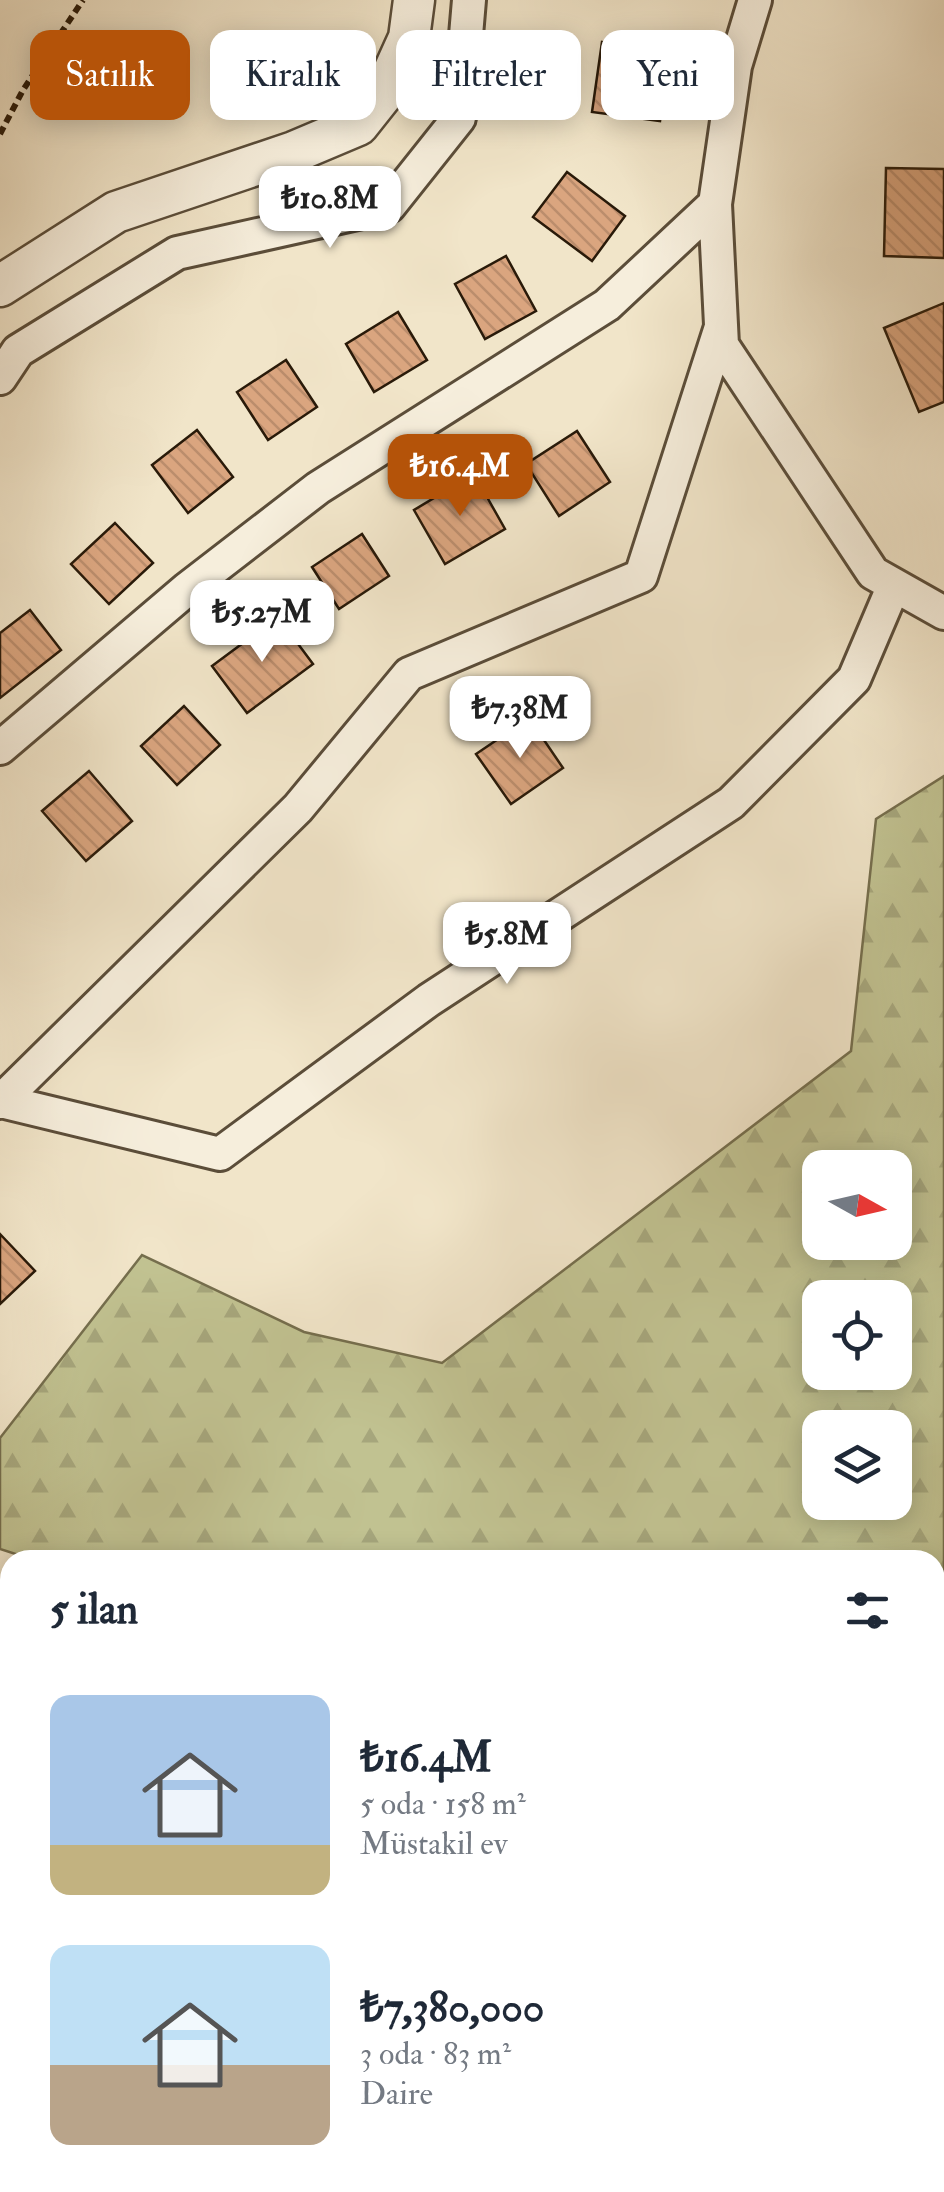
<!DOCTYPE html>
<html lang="tr">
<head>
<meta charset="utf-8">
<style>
	body { margin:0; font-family:"IM FELL Double Pica",serif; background:#f6f6f7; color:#1f2937; height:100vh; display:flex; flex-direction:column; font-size:38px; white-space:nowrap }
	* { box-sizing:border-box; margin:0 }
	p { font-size:32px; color:#747a83 }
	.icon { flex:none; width:55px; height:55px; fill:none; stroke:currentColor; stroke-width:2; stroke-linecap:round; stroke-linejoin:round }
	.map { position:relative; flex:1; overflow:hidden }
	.drawer { position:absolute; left:0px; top:1550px; width:945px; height:642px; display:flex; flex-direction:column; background:#fff; border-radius:30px 30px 0 0; box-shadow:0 5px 25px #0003 }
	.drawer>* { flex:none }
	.guide { position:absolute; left:30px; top:30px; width:885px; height:90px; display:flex; gap:20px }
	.needle { width:65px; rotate:98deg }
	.tools { position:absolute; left:802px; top:1150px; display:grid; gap:20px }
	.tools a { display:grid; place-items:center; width:110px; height:110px; border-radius:20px; background:#fff; box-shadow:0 5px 25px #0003; font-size:50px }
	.price { position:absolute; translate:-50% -85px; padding:0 22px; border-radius:20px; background:#fff; color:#222; font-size:32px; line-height:65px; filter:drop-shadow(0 2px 5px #0008) }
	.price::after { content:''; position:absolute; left:50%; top:60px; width:30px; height:22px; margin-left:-15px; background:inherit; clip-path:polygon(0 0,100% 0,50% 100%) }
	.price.on { background:#b45309; color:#fff }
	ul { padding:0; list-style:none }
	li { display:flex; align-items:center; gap:30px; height:250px; padding:0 50px }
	li span { display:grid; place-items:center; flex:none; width:280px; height:200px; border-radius:20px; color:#555 }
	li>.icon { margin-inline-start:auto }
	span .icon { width:120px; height:120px; fill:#fffc; stroke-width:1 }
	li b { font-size:42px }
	h2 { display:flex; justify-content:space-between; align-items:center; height:120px; padding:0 50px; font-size:42px }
	.tag { padding:0 35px; border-radius:20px; background:#fff; box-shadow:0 5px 25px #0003; font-size:35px; line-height:90px }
	.tag.on { background:#b45309; color:#fff }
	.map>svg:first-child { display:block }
	.forest { fill:url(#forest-firs); stroke:#756e4d; stroke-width:2.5; fill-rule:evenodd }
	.building { fill:url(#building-back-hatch); stroke:#291a09; stroke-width:2.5 }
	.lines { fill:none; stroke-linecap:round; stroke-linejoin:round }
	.minor-casing { stroke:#5b4d39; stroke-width:38 }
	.tertiary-casing { stroke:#5b4d39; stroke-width:45 }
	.primary-casing { stroke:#291a09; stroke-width:58 }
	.path { stroke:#291a09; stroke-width:6; stroke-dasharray:8 5; stroke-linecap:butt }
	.minor { stroke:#f6eedc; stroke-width:32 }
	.tertiary { stroke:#f6eedc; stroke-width:40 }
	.primary { stroke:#f1e5c9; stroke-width:52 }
</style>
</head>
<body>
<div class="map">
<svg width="944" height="2192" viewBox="0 0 944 2192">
	<defs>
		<pattern id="forest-firs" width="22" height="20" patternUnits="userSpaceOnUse" patternTransform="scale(2.5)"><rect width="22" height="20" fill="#c1c291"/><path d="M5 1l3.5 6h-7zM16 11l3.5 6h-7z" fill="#a6a67c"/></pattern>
		<pattern id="building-back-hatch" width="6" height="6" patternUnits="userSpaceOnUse" patternTransform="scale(2.5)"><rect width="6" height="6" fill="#daa57f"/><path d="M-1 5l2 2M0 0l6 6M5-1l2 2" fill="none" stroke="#bb8d6c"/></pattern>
	</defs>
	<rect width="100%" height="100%" fill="#f1e5c9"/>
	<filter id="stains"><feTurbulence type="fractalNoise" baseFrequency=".002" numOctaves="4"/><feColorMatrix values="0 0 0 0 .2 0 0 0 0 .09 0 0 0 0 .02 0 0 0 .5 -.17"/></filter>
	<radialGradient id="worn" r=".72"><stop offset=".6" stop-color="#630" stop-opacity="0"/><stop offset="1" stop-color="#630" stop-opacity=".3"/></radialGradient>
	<path class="forest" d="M944,776V1768L935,1766V1560H34L0,1549V1438L142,1255L304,1332L442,1363L851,1051L876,819ZM820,1168H895V1242H820ZM820,1298H895V1372H820ZM820,1428H895V1502H820Z
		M59,2183L601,2182L619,2192H45Z"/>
	<path class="building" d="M602,42L670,52L660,121L592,112Z
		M886,168L944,169V258L884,256Z
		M567,172L625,216L592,261L533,217Z
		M506,256L536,311L485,339L455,284Z
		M944,303V402L919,412L884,328Z
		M398,312L427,360L374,392L346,344Z
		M286,360L317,407L268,440L237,392Z
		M197,430L233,477L188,513L152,465Z
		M577,431L610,482L559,516L526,464Z
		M474,474L505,529L445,564L414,510Z
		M115,523L153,563L109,604L71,564Z
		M362,534L389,576L339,609L312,567Z
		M30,610L61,650L0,698V633Z
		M278,617L313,664L247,713L212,666Z
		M184,706L220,745L177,785L141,746Z
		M529,718L563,768L511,804L476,754Z
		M89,771L132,821L86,861L42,811Z
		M0,1234L35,1271L0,1304Z"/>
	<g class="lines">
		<defs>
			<path id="minor" d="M755,0L735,66L715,204L722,345L873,573L944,613
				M0,378L18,351L177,253L389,206L459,118L469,0
				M0,748L187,589L318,488L607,305L715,204
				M1,1101L220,1154L429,1000L731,803L854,679L894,585
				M0,1102L298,808L409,674L641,576L720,330
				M0,1632L10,1633
				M935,1837L944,1840"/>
			<path id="tertiary" d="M0,286L116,212L294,152L358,125L385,91L409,38L414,0"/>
			<path id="primary" d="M935,2112L944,2114
				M0,2158L10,2153"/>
		</defs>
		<use href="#minor" class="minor-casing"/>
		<use href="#tertiary" class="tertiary-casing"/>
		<use href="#primary" class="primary-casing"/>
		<path class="path" d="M0,134L23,90L83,0"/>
		<use href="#minor" class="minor"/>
		<use href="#tertiary" class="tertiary"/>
		<use href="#primary" class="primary"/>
	</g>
	<rect width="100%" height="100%" filter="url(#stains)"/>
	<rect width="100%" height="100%" fill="url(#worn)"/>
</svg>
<div class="tools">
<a><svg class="needle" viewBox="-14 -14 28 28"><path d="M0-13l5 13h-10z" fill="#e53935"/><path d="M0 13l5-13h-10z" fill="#747a83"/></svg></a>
<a><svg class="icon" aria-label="locate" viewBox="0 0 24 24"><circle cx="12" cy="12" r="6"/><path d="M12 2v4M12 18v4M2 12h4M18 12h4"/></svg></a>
<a><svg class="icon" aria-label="layers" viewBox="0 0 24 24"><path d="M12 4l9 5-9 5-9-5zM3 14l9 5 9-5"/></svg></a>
</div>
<b class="price" style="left:330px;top:251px">₺10.8M</b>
<b class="price on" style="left:460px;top:519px">₺16.4M</b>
<b class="price" style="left:262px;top:665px">₺5.27M</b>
<b class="price" style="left:520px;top:761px">₺7.38M</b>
<b class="price" style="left:507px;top:987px">₺5.8M</b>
<div class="guide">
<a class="tag on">Satılık</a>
<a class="tag">Kiralık</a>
<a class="tag">Filtreler</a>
<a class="tag">Yeni</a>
</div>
<section class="drawer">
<h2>5 ilan<svg class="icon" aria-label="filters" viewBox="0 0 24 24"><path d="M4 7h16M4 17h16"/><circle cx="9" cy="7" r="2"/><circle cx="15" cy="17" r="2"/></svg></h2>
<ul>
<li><span style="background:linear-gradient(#a9c7e8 75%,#c2b280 0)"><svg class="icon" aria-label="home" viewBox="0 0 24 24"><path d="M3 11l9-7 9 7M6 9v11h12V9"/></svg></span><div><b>₺16.4M</b><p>5 oda · 158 m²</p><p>Müstakil ev</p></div></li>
<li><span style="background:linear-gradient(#bfe0f5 60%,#b9a48a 0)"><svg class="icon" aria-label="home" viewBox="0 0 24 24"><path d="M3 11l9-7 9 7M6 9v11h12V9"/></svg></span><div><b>₺7,380,000</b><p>3 oda · 83 m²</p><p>Daire</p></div></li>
</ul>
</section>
</div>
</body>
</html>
